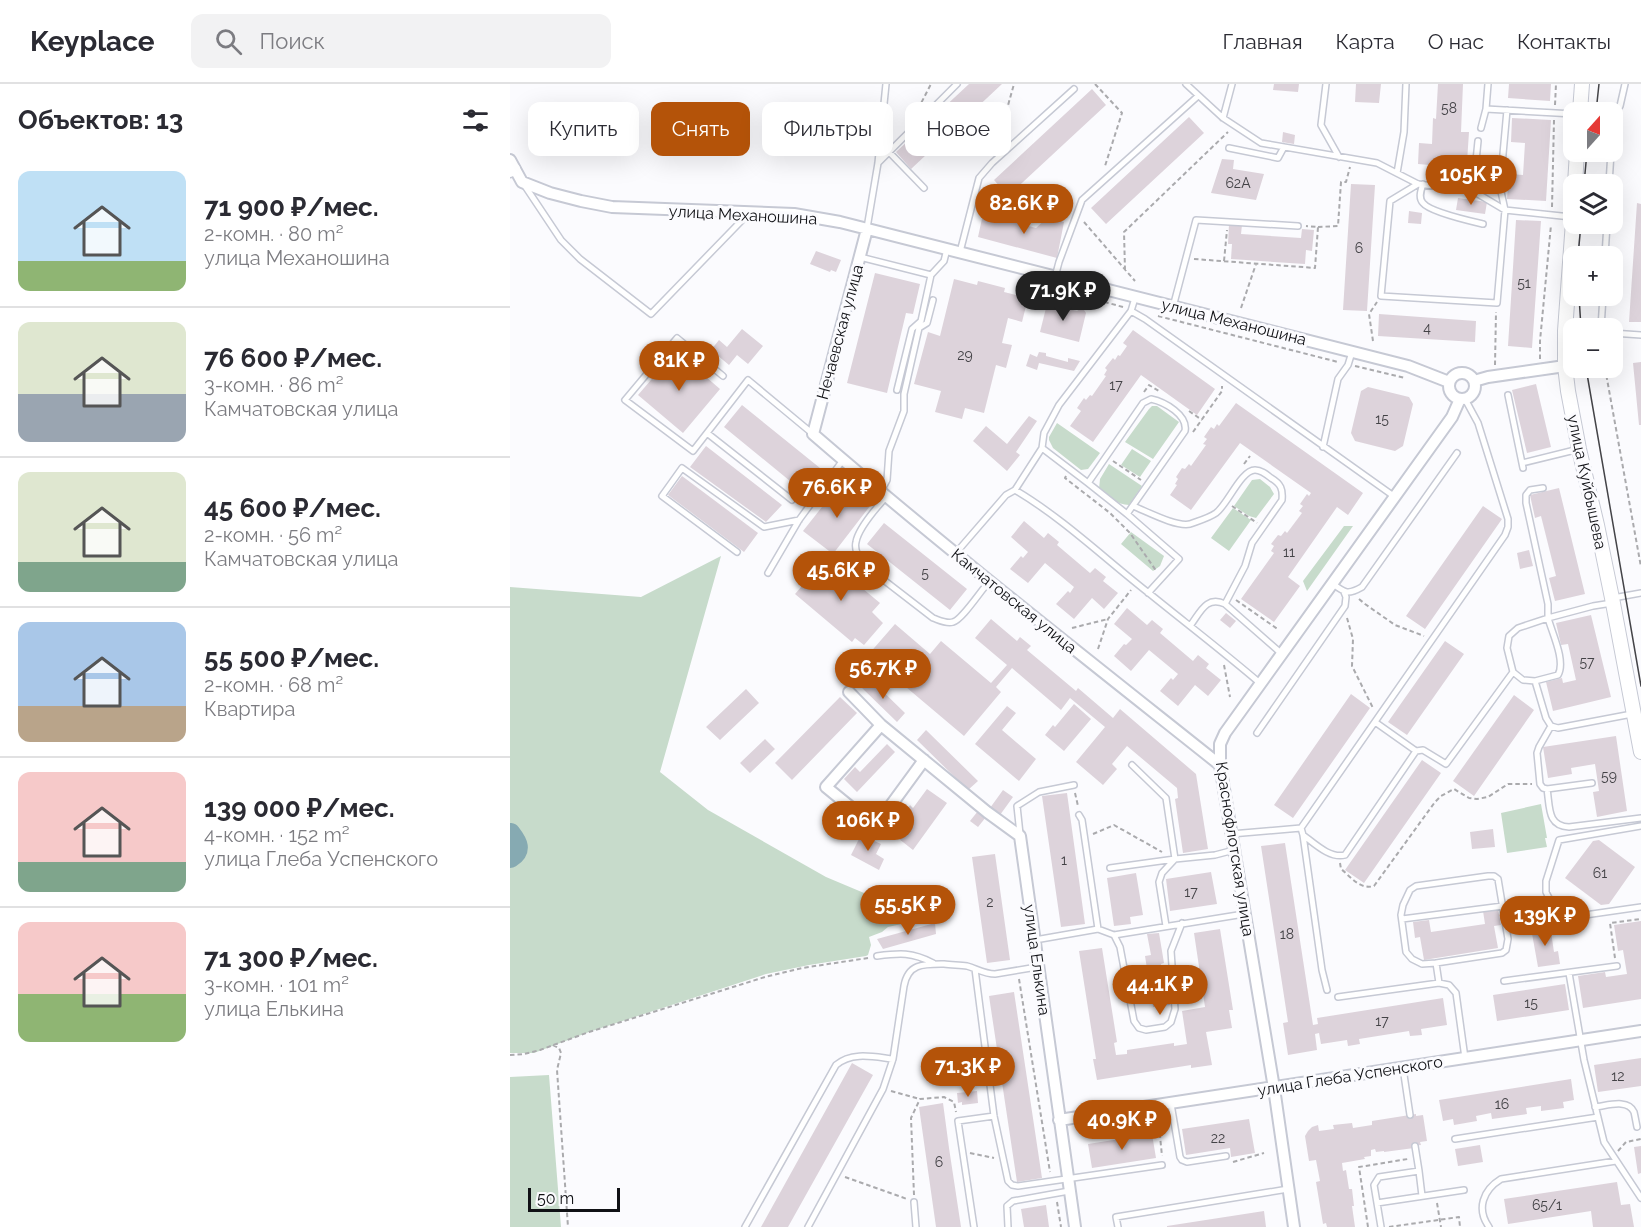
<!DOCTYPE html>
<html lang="ru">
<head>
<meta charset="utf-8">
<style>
	body { margin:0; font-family:Raleway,sans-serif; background:#f2f2f3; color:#2b2b33; height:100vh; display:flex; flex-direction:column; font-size:22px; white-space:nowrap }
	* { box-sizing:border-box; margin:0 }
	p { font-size:20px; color:#7c7c81 }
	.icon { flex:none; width:33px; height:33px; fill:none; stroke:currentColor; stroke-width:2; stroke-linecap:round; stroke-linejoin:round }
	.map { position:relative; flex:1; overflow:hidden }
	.panel { display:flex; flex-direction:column; background:#fff; width:510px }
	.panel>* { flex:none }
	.hud { position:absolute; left:18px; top:18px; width:570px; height:54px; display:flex; gap:12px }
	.needle { width:39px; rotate:21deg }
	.fabs { position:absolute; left:1053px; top:18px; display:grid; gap:12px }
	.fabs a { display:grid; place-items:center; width:60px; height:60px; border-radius:12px; background:#fff; box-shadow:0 6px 24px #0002; font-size:30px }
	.scale { position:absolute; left:18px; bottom:15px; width:92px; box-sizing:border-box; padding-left:6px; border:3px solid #101115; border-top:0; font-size:16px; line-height:21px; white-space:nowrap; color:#101115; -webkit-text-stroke:4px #fbfbfe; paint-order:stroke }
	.price { position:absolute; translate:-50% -51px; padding:0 14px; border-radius:21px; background:#b45309; color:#fff; font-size:20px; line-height:39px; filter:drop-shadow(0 2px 3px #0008) }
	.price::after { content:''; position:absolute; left:50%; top:36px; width:18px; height:14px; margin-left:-9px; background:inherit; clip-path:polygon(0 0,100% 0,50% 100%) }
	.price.selected { background:#222; color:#fff }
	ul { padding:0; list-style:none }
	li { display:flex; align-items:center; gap:18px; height:150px; padding:0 18px }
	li+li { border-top:2px solid #e1e1e2 }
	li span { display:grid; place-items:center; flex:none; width:168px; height:120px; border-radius:12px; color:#555 }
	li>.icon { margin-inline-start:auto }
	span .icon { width:72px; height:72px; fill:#fffc; stroke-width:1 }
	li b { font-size:26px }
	h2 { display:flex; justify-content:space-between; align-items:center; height:72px; padding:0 18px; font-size:26px }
	.tag { padding:0 21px; border-radius:12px; background:#fff; box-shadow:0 6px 24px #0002; font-size:21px; line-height:54px }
	.tag.selected { background:#b45309; color:#fff }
	header { display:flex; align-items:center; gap:36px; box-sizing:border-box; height:84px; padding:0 30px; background:#fff; border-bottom:2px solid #e1e1e2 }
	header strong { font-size:28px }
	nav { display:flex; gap:33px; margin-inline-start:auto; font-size:21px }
	.search { width:420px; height:54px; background:#f2f2f3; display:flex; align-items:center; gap:15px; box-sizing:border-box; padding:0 21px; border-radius:12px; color:#7c7c81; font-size:22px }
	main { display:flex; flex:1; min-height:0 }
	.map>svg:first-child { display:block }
	.green { fill:#c7dbcb }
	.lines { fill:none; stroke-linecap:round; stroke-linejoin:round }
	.river { stroke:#86aab2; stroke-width:22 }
	.building { fill:#ddd3db }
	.service-casing { stroke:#c6c9d4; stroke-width:8 }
	.minor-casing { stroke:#c6c9d4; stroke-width:14 }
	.tertiary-casing { stroke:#c6c9d4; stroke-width:15 }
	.secondary-casing { stroke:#c6c9d4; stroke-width:16 }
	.path { stroke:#aaaaad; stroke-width:2; stroke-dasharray:4.5 3; stroke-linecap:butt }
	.service { stroke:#fff; stroke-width:5 }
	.minor { stroke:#fff; stroke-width:10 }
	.tertiary { stroke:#fff; stroke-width:12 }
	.secondary { stroke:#fff; stroke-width:14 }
	.tram { stroke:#444448; stroke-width:1.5 }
	.labels { text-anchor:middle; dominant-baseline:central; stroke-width:6; stroke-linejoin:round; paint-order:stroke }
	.number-label { font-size:14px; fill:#434246 }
	.street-label { font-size:16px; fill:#101115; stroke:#fbfbfe }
</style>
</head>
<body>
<header>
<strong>Keyplace</strong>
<div class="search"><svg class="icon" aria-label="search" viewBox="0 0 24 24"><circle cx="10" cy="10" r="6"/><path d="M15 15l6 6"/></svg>Поиск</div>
<nav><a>Главная</a><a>Карта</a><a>О нас</a><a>Контакты</a></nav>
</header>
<main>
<section class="panel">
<h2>Объектов: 13<svg class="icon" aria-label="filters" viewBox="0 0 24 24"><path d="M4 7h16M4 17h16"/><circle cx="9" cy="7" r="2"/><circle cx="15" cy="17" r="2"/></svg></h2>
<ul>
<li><span style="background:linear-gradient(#bfe0f5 75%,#8fb573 0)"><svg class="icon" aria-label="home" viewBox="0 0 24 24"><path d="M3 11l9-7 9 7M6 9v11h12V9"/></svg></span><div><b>71 900 ₽/мес.</b><p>2-комн. · 80 m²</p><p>улица Механошина</p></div></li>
<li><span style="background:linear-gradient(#dfe7d0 60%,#9aa5b1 0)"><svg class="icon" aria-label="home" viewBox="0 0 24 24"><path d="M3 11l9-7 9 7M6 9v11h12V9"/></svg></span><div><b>76 600 ₽/мес.</b><p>3-комн. · 86 m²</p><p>Камчатовская улица</p></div></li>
<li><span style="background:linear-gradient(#dfe7d0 75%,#7fa58c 0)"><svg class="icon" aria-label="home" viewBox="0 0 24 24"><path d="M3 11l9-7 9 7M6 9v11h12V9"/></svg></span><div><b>45 600 ₽/мес.</b><p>2-комн. · 56 m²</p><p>Камчатовская улица</p></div></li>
<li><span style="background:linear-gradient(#a9c7e8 70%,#b9a48a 0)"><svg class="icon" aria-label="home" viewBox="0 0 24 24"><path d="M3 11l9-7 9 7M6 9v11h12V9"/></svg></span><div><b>55 500 ₽/мес.</b><p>2-комн. · 68 m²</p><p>Квартира</p></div></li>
<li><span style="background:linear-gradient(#f6c9c9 75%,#7fa58c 0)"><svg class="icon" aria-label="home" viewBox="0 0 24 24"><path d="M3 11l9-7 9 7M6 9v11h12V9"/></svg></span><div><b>139 000 ₽/мес.</b><p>4-комн. · 152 m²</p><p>улица Глеба Успенского</p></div></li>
<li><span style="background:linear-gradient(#f6c9c9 60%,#8fb573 0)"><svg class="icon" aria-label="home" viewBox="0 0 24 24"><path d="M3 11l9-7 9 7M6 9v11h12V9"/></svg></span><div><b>71 300 ₽/мес.</b><p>3-комн. · 101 m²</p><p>улица Елькина</p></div></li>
</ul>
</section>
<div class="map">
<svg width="1131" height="1143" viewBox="0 0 1131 1143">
	<rect width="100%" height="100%" fill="#fbfbfe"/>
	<path class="green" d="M642,322H647L669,338L643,375L615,358L639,325Z
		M547,339L590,369L578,385L571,386L543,364L539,356V353Z
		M622,365L641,377L630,393L611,381Z
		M599,380L632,402L619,421C607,421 599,412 589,405L590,395Z
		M750,395L760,403L764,410L746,434L739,432L724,422L742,396Z
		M723,424L741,436L719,467L701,454Z
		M834,442H843L797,507L793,497Z
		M621,448L654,472L650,482L643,487L611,460Z
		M211,472L150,688L198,726L316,793L404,830L405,837L378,843L372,848L359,853L361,861L358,871L356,872L299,881L256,890L79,948L24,969H0V503L131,513Z
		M1031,720L1037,754H1035L1037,763L997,769L991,729Z
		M39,991L51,1143H0V993Z"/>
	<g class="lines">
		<path class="river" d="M0,750C7,759 11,766 0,773"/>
	</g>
	<path class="building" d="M459,0H492L401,85L386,68Z
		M764,0H789L788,8L763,6Z
		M846,0H871L869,19L845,18Z
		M928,0H953L951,48H959L956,93L920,90V81L908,80L909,59L922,60L923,34L926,35Z
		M999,0H1041L1040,17L998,14Z
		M582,5L596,21L498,112L484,96Z
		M679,33L694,49L596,140L581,124Z
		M1002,34L1041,36L1036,117L997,115L999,90L1013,91L1015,59L1001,58Z
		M773,48L785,51L784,60L772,58Z
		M712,75L724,76L723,85L754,90L746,116L701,109Z
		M841,100L865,101L857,227L833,226Z
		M948,114L977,118L975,130L946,126Z
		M1127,119L1131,120V238H1119Z
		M899,127L912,129L911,140L898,139Z
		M473,130L526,144L538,133L554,138L547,174L468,153Z
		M1006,136L1031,137L1022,264L998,262Z
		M719,140L732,141L731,150L791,154L792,145L804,146L802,167L796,166L795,180L721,175L722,160H718Z
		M306,167L331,176L326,188L321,186L320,188L300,180Z
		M365,189L410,200L403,230L396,229L377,309L337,299Z
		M444,195L467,201L468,197L495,204L494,208L518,214L512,238L498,234L492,259L502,261L496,284L486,281L474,329L455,324L452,335L425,328L431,307L404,300L418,248L430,252Z
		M540,218L545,219L547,222L567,227L570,225L574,226L576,229L569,258L530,248L537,220Z
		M869,230L966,237L965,258L868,252Z
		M232,245L253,262L238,280L227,271L219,281L201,266L209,256L217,263Z
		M623,246L705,305L687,331L631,291L583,358L560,342L571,327L567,324L574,314L576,316L580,311L582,312L596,292L594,291L597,286L595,284L603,274L605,276L608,271L610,272L617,262L613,259Z
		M166,267L210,305L173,349L128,311Z
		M529,268L536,269V272L558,278V274L570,277L564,287L529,279L527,286L516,282L520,270L527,273Z
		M1131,278V341H1129L1123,279Z
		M1026,300L1041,363L1017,369L1002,306Z
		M858,303L899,313L903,320L893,362L885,367L845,357L841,349L851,307Z
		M726,319L853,409L838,431L827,423L778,493L790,502L764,538L731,515L764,469L761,467L764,462L761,460L768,451L771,452L775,447L777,449L792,429L789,427L793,422L790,420L797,410L799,412L801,409L730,359L681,426L660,411L667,401L665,400L668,395L666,393L672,384L675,385L679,380L681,382L696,361L693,360L697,355L694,353L701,343L704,345L707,340L709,342Z
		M232,321L310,384L291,406L214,343Z
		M519,332L527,337L506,368L510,371L497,387L463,357L476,342L497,360Z
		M196,362L272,421L256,438L180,383Z
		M172,392L248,449L234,468L158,411Z
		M331,399L360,422L323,470L293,447Z
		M1049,404L1075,510L1045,517L1039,494L1046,492L1031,432L1025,434L1020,411Z
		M973,422L992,435L915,545L896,532Z
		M514,437L534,454L538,449L549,458L547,461L580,489L585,484L596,493L593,497L608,509L594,525L582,514L564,535L546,520L558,507L560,509L564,503L535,479L518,499L500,485L511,472L513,474L518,468L501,453Z
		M374,439L457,505L440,526L357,460Z
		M1019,466L1023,482L1010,485L1007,469Z
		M316,474L370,519L362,528L373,539L354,561L345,554L342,558L285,510Z
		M617,524L637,541L642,536L653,545L650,549L683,577L688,571L699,580L696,584L711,596L698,612L685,601L668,622L650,607L661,594L663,596L668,590L639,566L621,587L604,572L614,560L616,561L622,555L604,540Z
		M716,529L726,537L720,544L710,536Z
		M1081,531L1101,613L1043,627L1036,598L1052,594L1053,599L1066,596L1058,560L1051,561L1046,539Z
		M481,535L507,557L510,553L521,562L517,566L566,607L568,604L603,634L610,625L686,690L698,765L673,769L665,715L668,714L667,704L617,662L602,680L607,685L593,701L566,678L595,643L560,614L551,626L502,584L486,603L491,608L454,652L358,571L385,540L420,570L431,557L481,599L497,581L465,554Z
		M935,557L954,570L897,651L878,638Z
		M359,594L395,629L387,638L351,603Z
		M236,605L249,619L210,656L196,643Z
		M841,610L860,624L783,734L764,721Z
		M1004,611L1024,626L964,712L943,697Z
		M330,613L347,629L282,696L265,679Z
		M564,620L581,635L554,667L535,651L543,641L545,643Z
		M497,622L506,629L492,646L526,675L509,697L465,660Z
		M416,646L468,697L458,706L407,656Z
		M1106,652L1117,727L1087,733L1083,708L1089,707L1085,680L1061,684L1062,690L1038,694L1033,663Z
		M255,655L265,665L240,689L230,679Z
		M377,660L385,668L347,708L334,695L345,683L350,688Z
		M912,676L931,689L854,799L835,786Z
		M417,705L437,719L403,766L384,751L398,731L395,729L400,721L403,724Z
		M493,706L503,713L490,731L480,724Z
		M557,709L575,840L551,843L532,712Z
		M468,727L476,733L468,743L460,737Z
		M983,745L985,763L962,765L960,748Z
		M351,751L371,760L366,770L374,775L369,786L341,771Z
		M1089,756L1125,783L1099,820L1091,821L1055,794L1083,757Z
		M775,759L803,941L808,940L807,934L933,914L937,941L911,945L912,951L900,952L899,947L849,955L850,960L838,962L837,956L811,960L809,949L805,950L807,966L778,971L773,939L778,938L751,762Z
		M485,770L500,876L477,879L462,773Z
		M701,788L707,820L660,827L656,795Z
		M626,789L633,831L620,833L621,840L604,842L597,794Z
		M988,825L991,841L984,842L988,864L914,876L910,853L905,854L903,838L919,836L921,848L975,840L973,827Z
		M1131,837V915L1073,924L1068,892L1095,888L1096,893L1117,890L1113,866L1108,867L1104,841Z
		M425,839L426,850L373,865L367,855Z
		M1040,841L1044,868L1048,867L1050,880L1028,883L1021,844Z
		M710,845L723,926H719L722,944L696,948L702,981L681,984V981L587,996L583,975H586L569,867L592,864L607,958L604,959L606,971L617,970V966L664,959V962L677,960L672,927L695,923L684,849Z
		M649,849L654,879L651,880L655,909H658L660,921L643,923L635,872L641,871L637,850Z
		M1055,900L1059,926L987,937L983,911Z
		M504,908L532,1094L507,1098L479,912Z
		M1131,974V1002L1088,1008L1084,981Z
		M342,979L363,991L278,1143H251Z
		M1061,995L1064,1016L1053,1018L1054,1024L1031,1027V1022L1016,1024L1017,1030L982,1035L981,1029L966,1032L967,1037L944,1041L943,1035L933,1037L929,1016Z
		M467,1007L468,1019L452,1021V1018L448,1019L447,1009Z
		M433,1019L439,1064L451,1143H426L409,1023Z
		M906,1030V1032L913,1031L917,1057L910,1058L911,1061L903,1062L904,1064L874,1068V1067L866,1068L865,1065L861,1066V1072L854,1073L855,1075L832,1079L833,1087L836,1086L839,1105H842L844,1122H842L845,1143H817L816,1139L813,1140L806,1098L810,1097L806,1076L799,1077L795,1052L798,1047L802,1043L808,1041L809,1047L824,1045L823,1041L842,1039L843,1044L862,1041V1037Z
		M739,1035L745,1069L721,1073L720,1064L676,1071L672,1045Z
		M642,1050L646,1074L582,1084L578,1060Z
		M970,1061L973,1078L948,1082L945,1065Z
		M1131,1062V1089L1128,1090L1124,1063Z
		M1107,1098L1111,1121L1120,1120L1124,1143H1083L1081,1127L998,1140L994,1115Z
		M536,1121L539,1143H514L511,1125Z
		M754,1127L756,1143H657V1142Z"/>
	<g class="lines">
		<defs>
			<path id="service" d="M676,0L713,34L751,59L867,79L908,100L963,107L995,126L1061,133
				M816,0L811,41L829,73
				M976,25L1064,30
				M713,34L722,0
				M1102,37L1103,31L1110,22L1115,0
				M971,44L976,25L978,0
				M719,64L768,74L774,63
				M379,68L414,104
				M368,79L447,0
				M887,89L894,48L896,0
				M908,100L880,117L871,212L987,219L995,126L990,103L997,26
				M913,100C911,106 908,114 913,119C920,128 960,137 973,140
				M1099,100L1101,68
				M15,102L51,156L70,175L141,230L239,129
				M963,107L968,57
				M357,144L368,79L376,0
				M450,168L469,94L482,79L564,5
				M1095,172L1097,140
				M350,173L421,191L434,177L437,165
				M545,193L549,178L572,116L688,12
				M663,223L686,136L788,142
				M621,227L635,235L885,413
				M1091,244L1093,212
				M1102,249L1131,251
				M213,292L167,254L115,316L183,367L238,296L303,350
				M387,306L402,245L411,237L421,191
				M998,311L1013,384
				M641,315C655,318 678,331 675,347L617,430L578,399L633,319Z
				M197,349L282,416
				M813,363L828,295L838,281L842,268
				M532,364L578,399
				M1012,379L1069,365
				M505,406L532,364L534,349L549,321L621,227L625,214
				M371,407L377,396L379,367L394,327V310L409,244L417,239L423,216
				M376,413C367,423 348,445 346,458C344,466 348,473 353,480L423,534C429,536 436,540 443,538C452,536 471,506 479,498
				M623,422C638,428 666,443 680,440C688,437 699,434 706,429C718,420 731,386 745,386C751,386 756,390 761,394C771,400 773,405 772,416L742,459L735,482L715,520L772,570
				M617,430L669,475L638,509
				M227,468L152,412L172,384L254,443L289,436
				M445,470L496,411L505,406C554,435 595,475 640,510C677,540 715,569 751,600
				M258,489L289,436L333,376
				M823,500C835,509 838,511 852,503L947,369
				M1103,514L1131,509
				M1102,519L1083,522L1038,534C1042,549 1056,577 1048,591L1025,597L1036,634L1041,642L1048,644L1122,630
				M680,542C690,529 696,511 715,520
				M1003,588L997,564L999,552L1008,544L1038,534V520L1016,419V411L1020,406L1033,404
				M865,638L906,667L913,666L936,680L1003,588L1013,596L1025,597
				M1041,642L1029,663L1027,669L1030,700L1033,704L1037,705L1082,699
				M747,649L835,522L836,513L834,508
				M622,681L656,714L665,775L705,771L724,766
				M1037,705C1040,723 1037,742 1059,743L1131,734
				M569,731L572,736L588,845
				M1131,742L1049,756L1036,797V808L1039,814L1057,830L1068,832L1131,823
				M791,744L793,751C804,759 820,775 835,771L906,667
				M510,750L507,722L529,708L564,701
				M721,750L791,744L995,451L998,443V435L968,339L955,315
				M793,751L812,886L817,906
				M600,784L665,775
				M892,835L993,822
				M656,842L649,798L652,789L665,775
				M604,851L610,863L624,937L629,944L636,946L655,943L661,938L665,925L661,867L672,839
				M525,856L588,845L604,851L734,830
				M367,872C390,869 402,868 423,879
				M926,879L912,880L902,875L896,868L891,831L893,821L900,806L906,802L978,792H984L988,795L998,855L996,866L992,869L926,879L929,899
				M465,885L484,1032L498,1097L502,1101L508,1102L652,1081
				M1059,889L1074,976L1094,1058L1131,1114
				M994,897L1107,882
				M828,913L929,899L939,901L946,909L955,974
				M893,984L900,1031
				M661,1020L670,1073L672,1076L677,1078L716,1072
				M1085,1023C1096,1022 1118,1014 1124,1028C1125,1032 1126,1038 1127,1043
				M945,1055L1088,1033
				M909,1087L912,1112
				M404,1118L406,1143
				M867,1119L954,1106
				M235,1143L326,981C342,967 365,973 383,975
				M298,1143L373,1005L383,975L394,902C398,879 414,880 434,880C442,881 450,881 457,882C467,885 475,890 485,890L527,883
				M464,1143L448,1037L484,1032
				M498,1143L497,1122L503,1117L559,1107
				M608,1143L606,1133L778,1105
				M871,1143L864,1101L869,1093L909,1087L905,1062
				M979,1143C966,1125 973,1106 991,1095L1106,1077"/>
			<path id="minor" d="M0,76L12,98L40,109L71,117L102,123L284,130L330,138L898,282L939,298
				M357,145L303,350C435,464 573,572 710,681
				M939 302a13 13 0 1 1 26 0a13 13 0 1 1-26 0Z
				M964,297L978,293L1055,282
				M339,608L371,641L477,728L510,752L565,1143
				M371,641L316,703L365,743L414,676
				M549,1036L1131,947
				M784,1143L764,1004L710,681V660L715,649L942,333L950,315"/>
			<path id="tertiary" d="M0,87L4,85"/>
			<path id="secondary" d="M1070,28L1072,0
				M1065,100L1067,68
				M1064,124L1055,247V282L1058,307L1069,365L1087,441L1102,514L1131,668"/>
		</defs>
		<use href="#service" class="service-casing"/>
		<use href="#minor" class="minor-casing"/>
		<use href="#tertiary" class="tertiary-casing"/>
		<use href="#secondary" class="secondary-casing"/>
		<path class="path" d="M585,0L612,29L595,82
			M1045,21L1046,0
			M408,25L421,0
			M486,64L504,0
			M1042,123L1044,36
			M574,138L625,197
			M808,143L828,142L831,98H836L840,83
			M684,175L805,184L808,143L796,142
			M714,177L717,146
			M615,186L614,148L718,48
			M587,216L613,223
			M731,224L746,180
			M648,232L828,278
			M863,257L859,230L867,218
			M1030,275V257L1041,141
			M985,281L986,228
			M845,282L895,294
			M1095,284L1131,483
			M634,308L639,301L649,307
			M679,327L692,336
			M683,348L712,307V302
			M603,377L631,396
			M734,380L740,372
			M556,392L555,394L600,429L620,449L647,488
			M722,422L747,439
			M849,515L855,520L885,541L914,552
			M726,516L769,546
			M837,534L843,555L842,582L863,624
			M562,544L598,535
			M588,565L598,535L621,506
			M714,581L720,613
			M565,709L568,722
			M583,750L604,741L652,768
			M830,779L831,785C841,793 850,806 864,802L925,718L931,712L944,705L959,714L967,715L978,713L998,700H1022
			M1105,874L1100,839L1131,835
			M509,895L540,1088
			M43,961L49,964L51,969L47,986L58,1143
			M0,971L14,970L30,966L79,948L255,893L292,884L358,874
			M381,1007L410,1015
			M649,1042L652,1072
			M1108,1067L1116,1058L1131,1055
			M460,1069L484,1074
			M723,1078L754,1069
			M335,1093L397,1115
			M404,1111L401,1034L410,1015L434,1013L444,1018L446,1028
			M547,1118L551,1143
			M927,1119L931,1143
			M858,1143L849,1083L898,1075
			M879,1143L949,1133L950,1143"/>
		<use href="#service" class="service"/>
		<use href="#minor" class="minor"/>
		<use href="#tertiary" class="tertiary"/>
		<use href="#secondary" class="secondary"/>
		<path class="tram" d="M1086,28L1089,0
			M1074,100L1077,68
			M1068,172L1071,140
			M1069,212L1071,244
			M1076,284L1131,602"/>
	</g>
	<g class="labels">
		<g class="number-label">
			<text x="939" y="24">58</text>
			<text x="728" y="99">62А</text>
			<text x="849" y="164">6</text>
			<text x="1014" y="199">51</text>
			<text x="917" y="244">4</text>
			<text x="455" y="271">29</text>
			<text x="606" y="301">17</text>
			<text x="872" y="335">15</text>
			<text x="779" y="468">11</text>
			<text x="415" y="489">5</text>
			<text x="1077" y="578">57</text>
			<text x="1099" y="692">59</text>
			<text x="554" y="776">1</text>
			<text x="1090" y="789">61</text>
			<text x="681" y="808">17</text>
			<text x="480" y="818">2</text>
			<text x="777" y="850">18</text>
			<text x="1021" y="919">15</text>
			<text x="872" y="937">17</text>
			<text x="1108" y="992">12</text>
			<text x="992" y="1020">16</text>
			<text x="708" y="1054">22</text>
			<text x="429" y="1078">6</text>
			<text x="1037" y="1121">65/1</text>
		</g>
		<g class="street-label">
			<text transform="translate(233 131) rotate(3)">улица Механошина</text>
			<text transform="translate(724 238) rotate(14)">улица Механошина</text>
			<text transform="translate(330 248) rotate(-75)">Нечаевская улица</text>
			<text transform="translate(1077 398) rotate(78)">улица Куйбышева</text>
			<text transform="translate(504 517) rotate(39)">Камчатовская улица</text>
			<text transform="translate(725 765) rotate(81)">Краснофлотская улица</text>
			<text transform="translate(527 876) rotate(82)">улица Елькина</text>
			<text transform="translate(840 992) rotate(-9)">улица Глеба Успенского</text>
		</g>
	</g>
</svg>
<div class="fabs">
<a><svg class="needle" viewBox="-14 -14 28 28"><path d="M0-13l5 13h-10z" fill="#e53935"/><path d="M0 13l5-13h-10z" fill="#7c7c81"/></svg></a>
<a><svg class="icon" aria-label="layers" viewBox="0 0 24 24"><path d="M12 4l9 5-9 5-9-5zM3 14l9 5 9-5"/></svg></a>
<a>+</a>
<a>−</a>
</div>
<div class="scale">50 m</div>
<b class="price" style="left:961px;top:122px">105K ₽</b>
<b class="price" style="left:514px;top:151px">82.6K ₽</b>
<b class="price selected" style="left:553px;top:238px">71.9K ₽</b>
<b class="price" style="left:169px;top:308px">81K ₽</b>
<b class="price" style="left:327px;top:435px">76.6K ₽</b>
<b class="price" style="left:331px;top:518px">45.6K ₽</b>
<b class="price" style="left:373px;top:616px">56.7K ₽</b>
<b class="price" style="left:358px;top:768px">106K ₽</b>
<b class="price" style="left:398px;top:852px">55.5K ₽</b>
<b class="price" style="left:1035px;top:863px">139K ₽</b>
<b class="price" style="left:650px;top:932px">44.1K ₽</b>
<b class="price" style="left:458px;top:1014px">71.3K ₽</b>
<b class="price" style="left:612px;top:1067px">40.9K ₽</b>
<div class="hud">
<a class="tag">Купить</a>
<a class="tag selected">Снять</a>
<a class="tag">Фильтры</a>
<a class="tag">Новое</a>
</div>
</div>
</main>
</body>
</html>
